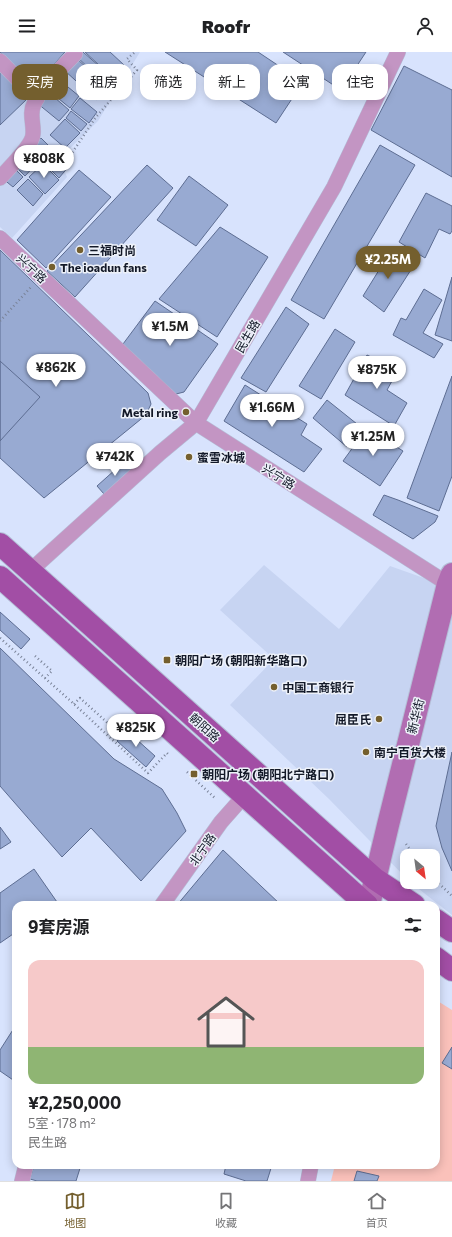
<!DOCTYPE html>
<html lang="zh">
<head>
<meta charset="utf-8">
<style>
	body { margin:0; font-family:Commissioner,"Noto Sans SC",sans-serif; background:#f2f2f2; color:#202124; height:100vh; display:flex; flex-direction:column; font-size:15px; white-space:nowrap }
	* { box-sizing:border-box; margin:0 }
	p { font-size:13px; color:#757577 }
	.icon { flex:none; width:22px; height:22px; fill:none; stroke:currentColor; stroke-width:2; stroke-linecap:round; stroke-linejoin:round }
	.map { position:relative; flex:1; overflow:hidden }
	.side { position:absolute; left:12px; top:849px; width:428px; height:268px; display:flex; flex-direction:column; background:#fff; border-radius:12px; box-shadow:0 2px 10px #0003 }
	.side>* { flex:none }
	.banner { position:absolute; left:12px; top:12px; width:428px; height:36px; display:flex; gap:8px }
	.needle { width:26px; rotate:151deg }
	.buttons { position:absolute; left:400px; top:797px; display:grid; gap:8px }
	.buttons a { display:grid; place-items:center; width:40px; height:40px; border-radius:8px; background:#fff; box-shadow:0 2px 10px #0003; font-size:20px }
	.price { position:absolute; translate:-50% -34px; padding:0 9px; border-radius:14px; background:#fff; color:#222; font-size:13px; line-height:26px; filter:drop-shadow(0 1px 2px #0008) }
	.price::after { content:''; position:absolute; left:50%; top:24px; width:12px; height:9px; margin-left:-6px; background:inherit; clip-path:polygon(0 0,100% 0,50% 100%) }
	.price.active { background:#745f2e; color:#fff }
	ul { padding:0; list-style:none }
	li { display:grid; align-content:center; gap:8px; height:212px; padding:0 16px }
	li span { display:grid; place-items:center; height:124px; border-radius:12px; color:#555 }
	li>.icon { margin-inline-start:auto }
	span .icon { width:72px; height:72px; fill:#fffc; stroke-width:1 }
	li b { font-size:17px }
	h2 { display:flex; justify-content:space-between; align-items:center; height:48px; padding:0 16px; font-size:17px }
	.pill { padding:0 14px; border-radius:12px; background:#fff; box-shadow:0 2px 10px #0003; font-size:14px; line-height:36px }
	.pill.active { background:#745f2e; color:#fff }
	header { display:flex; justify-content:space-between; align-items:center; height:52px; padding:0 16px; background:#fff; font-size:18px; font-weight:800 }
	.dock { display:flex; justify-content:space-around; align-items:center; height:56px; border-top:1px solid #e0e0e0; background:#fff; font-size:11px; color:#757577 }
	.dock a { display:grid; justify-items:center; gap:2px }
	.dock .active { color:#745f2e }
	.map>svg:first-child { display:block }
	.built { fill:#c7d4f2 }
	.green { fill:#fac1ba }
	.building { fill:#98aad2; stroke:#5d6d92 }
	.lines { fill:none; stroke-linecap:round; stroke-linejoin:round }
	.street-casing { stroke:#b5bfd7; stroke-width:16 }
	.secondary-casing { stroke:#b5bfd7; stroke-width:24 }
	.primary-casing { stroke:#b5bfd7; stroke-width:24 }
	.path { stroke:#798297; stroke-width:2.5; stroke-dasharray:1 3; stroke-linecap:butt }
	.street { stroke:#c395c3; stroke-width:15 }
	.secondary { stroke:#b16db2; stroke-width:22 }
	.primary { stroke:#a24ea5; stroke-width:22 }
	.poi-dot { fill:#745f2e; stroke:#edf1f9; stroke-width:1.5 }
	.labels { text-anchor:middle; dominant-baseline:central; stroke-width:3; stroke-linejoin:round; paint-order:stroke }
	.poi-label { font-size:12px; font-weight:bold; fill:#131928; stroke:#edf1f9; text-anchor:start }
	.street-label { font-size:12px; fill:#131928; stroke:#edf1f9 }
</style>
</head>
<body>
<header><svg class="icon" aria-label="menu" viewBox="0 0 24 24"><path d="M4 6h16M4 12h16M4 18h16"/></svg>Roofr<svg class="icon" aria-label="person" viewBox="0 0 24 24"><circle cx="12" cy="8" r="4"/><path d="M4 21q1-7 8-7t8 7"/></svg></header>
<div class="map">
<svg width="452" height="1129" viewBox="0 0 452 1129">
	<rect width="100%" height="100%" fill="#d8e3fd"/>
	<path class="built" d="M0,0H140L98,69L59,107L67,125L12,186L0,175Z
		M264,513L339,577L390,514L452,536V863L410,830H433V804H407V827L329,747L230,653L274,607L220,558Z"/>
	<path class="green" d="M436,948L452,958V1129H331L335,1113H436Z"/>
	<path class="building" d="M0,0H65L35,34Z
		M79,0H83L99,14L93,20L76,4Z
		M85,0H110L124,13L113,26Z
		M165,0H258L303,30L276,71Z
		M283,0H366L341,38Z
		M76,6L108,35L97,48L64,18Z
		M404,14L452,38V125L371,78Z
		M0,15L28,46L0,73Z
		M57,26L79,44L70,56L47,37Z
		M47,39L69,58L59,69L37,51Z
		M80,46L97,60L89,71L71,57Z
		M71,59L87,72L81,79L66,66Z
		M65,67L80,81L65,96L50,83Z
		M41,86L51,96L40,107L30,97Z
		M380,93L415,113L324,267L291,248Z
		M54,99L69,114L59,126L43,110Z
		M28,100L39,109L25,124L15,114Z
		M43,112L59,128L45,142L29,125Z
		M147,113L173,136L75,245L47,219Z
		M13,115L23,125L13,135L2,126Z
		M79,118L111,145L46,216L17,188Z
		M189,124L228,153L196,194L157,168Z
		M28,127L43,142L33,154L17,138Z
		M426,141L452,154V179L450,182L439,177L425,206L399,190Z
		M220,175L268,205L217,285L159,247Z
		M392,197L414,213L384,260L363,244Z
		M0,198L148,341L151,352L146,363L44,446L0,406Z
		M452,225V289L435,283Z
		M424,237L442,248L423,281L443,292L434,306L393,283L401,266L406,268Z
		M155,249L218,292L184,340L176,342L123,292Z
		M286,255L309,272L266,340L241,326Z
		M335,277L355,290L321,347L299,334Z
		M367,303L398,318L387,338L407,351L394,374L345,343Z
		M0,309L40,345L0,389Z
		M452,324V424L439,459L407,446Z
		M245,333L307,372L301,383L322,397L304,420L224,369Z
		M327,348L362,376L347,395L313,366Z
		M367,376L403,399L380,434L343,409Z
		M126,408L133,416L104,442L97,434Z
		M384,443L398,448L438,464L435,470L413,487L373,463Z
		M0,560L30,587L21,597L0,578Z
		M0,596L114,707L162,737L177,761L186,779L141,829L91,776L62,805L0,734Z
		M126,678L155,704L146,715L117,689Z
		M452,700V819L442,796L436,774Z
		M0,775L11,790L0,797Z
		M223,798L281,853H177Z
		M34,817L57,850L53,853H16V880L0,891V841Z
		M16,973V1030L0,1019V998Z
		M452,995V1017L442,1011Z
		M34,1113H81L76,1129H37L30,1127Z
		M226,1113H272L267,1129H246L224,1122Z
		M357,1119L379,1124L377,1129H354Z"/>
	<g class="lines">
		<defs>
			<path id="street" d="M0,9L37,47
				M0,126C8,117 33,93 33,82C34,72 29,61 34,52C43,32 61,17 75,2V0
				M0,186L196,371L448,532L452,533
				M30,519L160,401L196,371L334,135L398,0
				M162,853L221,770L244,744
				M22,1129L26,1113
				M308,1129L311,1113"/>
			<path id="secondary" d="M369,853L388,773L448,532L452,522"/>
			<path id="primary" d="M0,492L375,827L414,853
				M0,525L367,853
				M436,868L452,879
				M436,906L452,918"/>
		</defs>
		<use href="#street" class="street-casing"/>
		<use href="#secondary" class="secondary-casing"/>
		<use href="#primary" class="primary-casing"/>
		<path class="path" d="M68,107L96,65L137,18L127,7L135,0
			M0,269L31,235
			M0,586L74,652L148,721L167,701L169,703
			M35,604L52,619L45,626
			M74,652L80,646L111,674L121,684
			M187,720L216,747
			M406,792L415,804
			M433,826L452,844"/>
		<use href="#street" class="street"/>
		<use href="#secondary" class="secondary"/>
		<use href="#primary" class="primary"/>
	</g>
	<g class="poi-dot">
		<circle cx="80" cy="198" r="4"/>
		<circle cx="52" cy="215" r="4"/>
		<circle cx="186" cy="360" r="4"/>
		<circle cx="189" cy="405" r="4"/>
		<rect x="163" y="604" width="8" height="8" rx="2"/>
		<circle cx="274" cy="635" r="4"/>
		<circle cx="379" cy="667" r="4"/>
		<circle cx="366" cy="700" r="4"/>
		<rect x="190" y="718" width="8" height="8" rx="2"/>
	</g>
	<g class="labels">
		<g class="poi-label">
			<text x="88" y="198">三福时尚</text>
			<text x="60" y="215">The ioadun fans</text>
			<text x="178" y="360" text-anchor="end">Metal ring</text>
			<text x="197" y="405">蜜雪冰城</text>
			<text x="175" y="608">朝阳广场 (朝阳新华路口)</text>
			<text x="282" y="635">中国工商银行</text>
			<text x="371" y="667" text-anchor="end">屈臣氏</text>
			<text x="374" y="700">南宁百货大楼</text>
			<text x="202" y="722">朝阳广场 (朝阳北宁路口)</text>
		</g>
		<g class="street-label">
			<text transform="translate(32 216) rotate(43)">兴宁路</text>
			<text transform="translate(247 284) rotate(-60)">民生路</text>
			<text transform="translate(279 424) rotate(32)">兴宁路</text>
			<text transform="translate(415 664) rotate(-76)">新华街</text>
			<text transform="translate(205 675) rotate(42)">朝阳路</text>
			<text transform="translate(202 797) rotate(-55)">北宁路</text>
		</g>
	</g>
</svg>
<div class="buttons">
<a><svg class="needle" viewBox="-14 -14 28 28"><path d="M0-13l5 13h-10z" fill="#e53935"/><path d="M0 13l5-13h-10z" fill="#757577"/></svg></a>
</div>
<b class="price" style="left:44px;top:127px">¥808K</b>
<b class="price active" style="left:388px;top:228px">¥2.25M</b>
<b class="price" style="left:170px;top:295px">¥1.5M</b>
<b class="price" style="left:56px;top:336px">¥862K</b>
<b class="price" style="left:377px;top:338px">¥875K</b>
<b class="price" style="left:272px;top:376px">¥1.66M</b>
<b class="price" style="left:373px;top:405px">¥1.25M</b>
<b class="price" style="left:115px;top:425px">¥742K</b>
<b class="price" style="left:136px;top:696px">¥825K</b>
<div class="banner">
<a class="pill active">买房</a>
<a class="pill">租房</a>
<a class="pill">筛选</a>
<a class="pill">新上</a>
<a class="pill">公寓</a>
<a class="pill">住宅</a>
</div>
<section class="side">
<h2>9套房源<svg class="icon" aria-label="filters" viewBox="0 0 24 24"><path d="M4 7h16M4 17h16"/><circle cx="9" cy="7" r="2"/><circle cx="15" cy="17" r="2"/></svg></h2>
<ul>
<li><span style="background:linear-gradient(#f6c9c9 70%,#8fb573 0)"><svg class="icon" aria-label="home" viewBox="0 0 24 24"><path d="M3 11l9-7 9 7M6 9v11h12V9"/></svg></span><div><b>¥2,250,000</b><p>5室 · 178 m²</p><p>民生路</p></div></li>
</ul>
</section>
</div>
<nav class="dock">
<a class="active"><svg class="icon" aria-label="map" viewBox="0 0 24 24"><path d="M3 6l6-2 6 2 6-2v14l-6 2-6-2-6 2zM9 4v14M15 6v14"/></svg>地图</a>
<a><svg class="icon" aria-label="saved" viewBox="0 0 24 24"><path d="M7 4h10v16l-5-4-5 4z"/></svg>收藏</a>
<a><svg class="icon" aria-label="home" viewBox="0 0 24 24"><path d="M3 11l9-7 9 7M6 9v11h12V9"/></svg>首页</a>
</nav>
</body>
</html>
